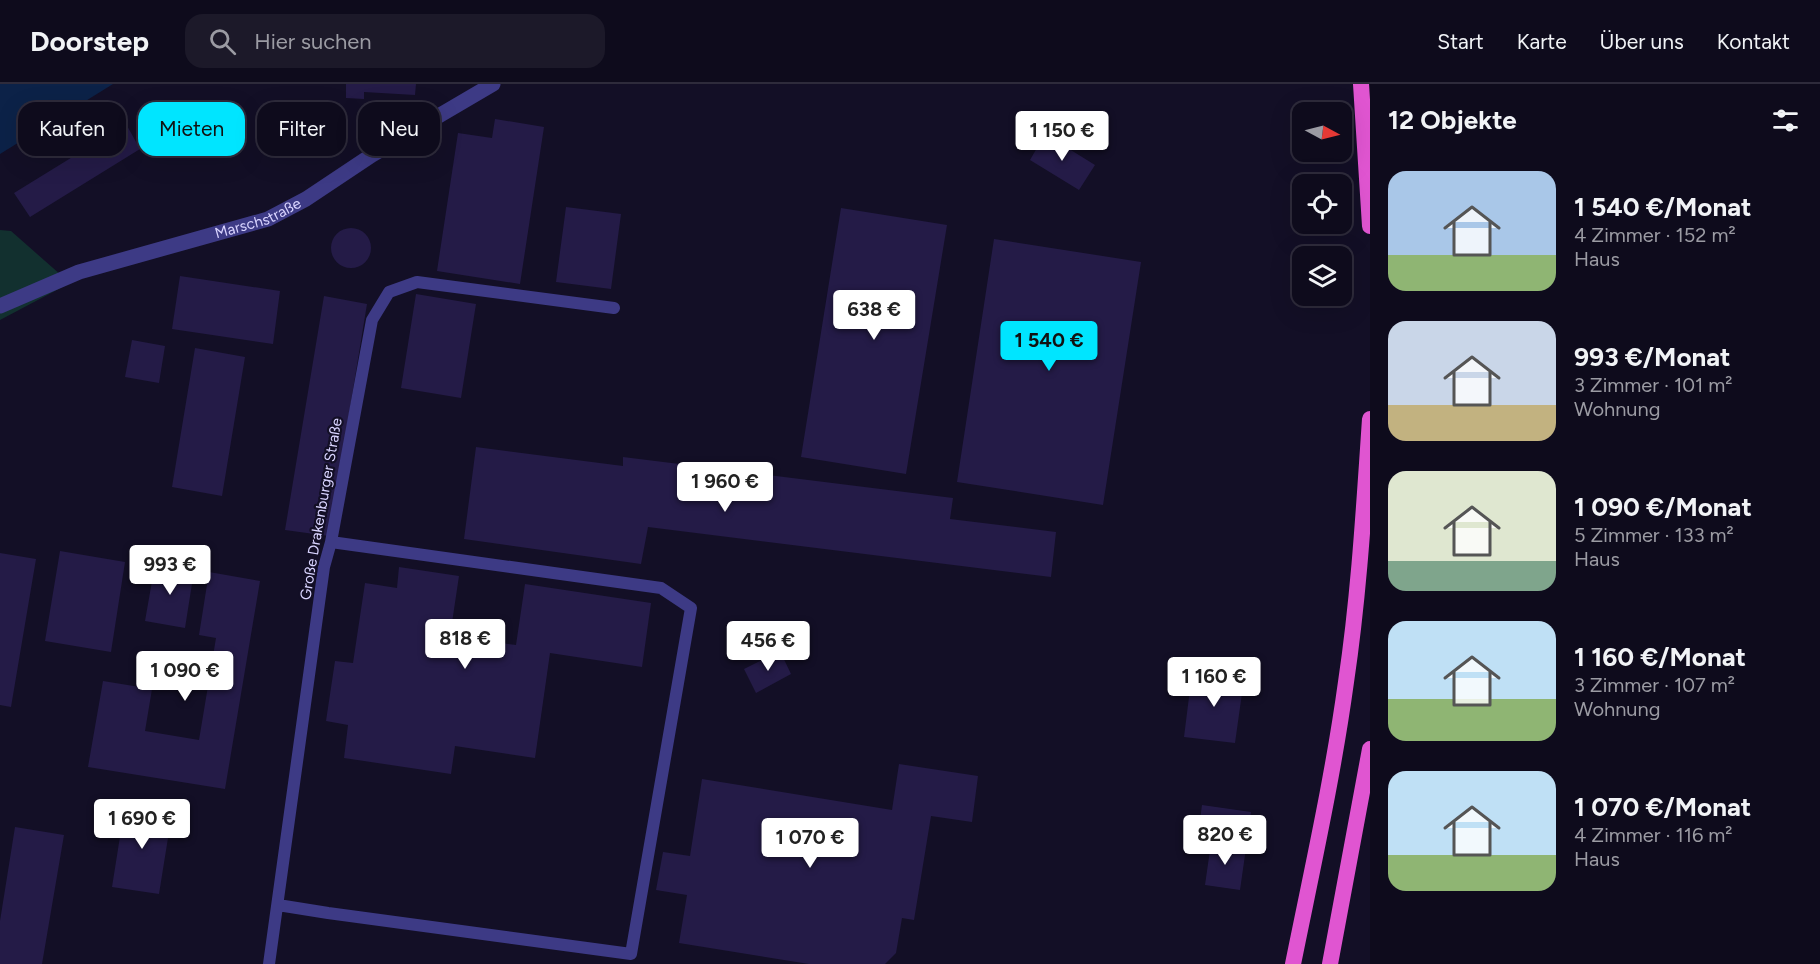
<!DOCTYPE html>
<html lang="de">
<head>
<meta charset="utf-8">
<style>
	body { margin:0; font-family:Figtree,sans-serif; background:#1c1929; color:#f1f3f6; height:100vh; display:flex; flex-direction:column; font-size:22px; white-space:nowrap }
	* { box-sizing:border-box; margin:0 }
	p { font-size:20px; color:#9b9ba3 }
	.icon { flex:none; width:33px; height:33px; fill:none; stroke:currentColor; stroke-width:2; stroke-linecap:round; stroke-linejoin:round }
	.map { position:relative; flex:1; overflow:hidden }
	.drawer { display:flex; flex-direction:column; background:#0e0b1c; width:450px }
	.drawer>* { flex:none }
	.hud { position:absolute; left:18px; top:18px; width:570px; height:54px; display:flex; gap:12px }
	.needle { width:39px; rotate:97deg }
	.tools { position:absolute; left:1292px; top:18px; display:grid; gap:12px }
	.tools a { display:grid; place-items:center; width:60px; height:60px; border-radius:12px; background:#0e0b1c; box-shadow:0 6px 24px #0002,0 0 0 2px #2e2b3b; font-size:30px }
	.price { position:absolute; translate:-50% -51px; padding:0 14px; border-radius:6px; background:#fff; color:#222; font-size:20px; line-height:39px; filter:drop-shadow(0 2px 3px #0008) }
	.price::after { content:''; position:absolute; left:50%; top:36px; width:18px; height:14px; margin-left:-9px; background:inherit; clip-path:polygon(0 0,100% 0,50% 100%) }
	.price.current { background:#00e5ff; color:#111 }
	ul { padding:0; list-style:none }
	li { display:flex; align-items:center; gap:18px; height:150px; padding:0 18px }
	li span { display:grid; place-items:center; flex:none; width:168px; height:120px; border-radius:18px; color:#555 }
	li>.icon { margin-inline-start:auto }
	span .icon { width:72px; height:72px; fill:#fffc; stroke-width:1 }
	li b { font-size:26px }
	h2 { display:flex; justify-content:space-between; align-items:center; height:72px; padding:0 18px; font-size:26px }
	.chip { padding:0 21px; border-radius:18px; background:#0e0b1c; box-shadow:0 6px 24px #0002,0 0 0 2px #2e2b3b; font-size:21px; line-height:54px }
	.chip.current { background:#00e5ff; color:#111 }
	header { display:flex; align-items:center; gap:36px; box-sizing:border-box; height:84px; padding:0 30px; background:#0e0b1c; border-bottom:2px solid #2e2b3b }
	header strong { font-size:28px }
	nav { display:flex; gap:33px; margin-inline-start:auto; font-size:21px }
	.search { width:420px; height:54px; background:#1c1929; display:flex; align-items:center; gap:15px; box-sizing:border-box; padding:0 21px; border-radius:18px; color:#9b9ba3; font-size:22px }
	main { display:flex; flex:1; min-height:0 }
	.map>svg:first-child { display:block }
	.green { fill:#12302f }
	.water { fill:#0c2248 }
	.building { fill:#241b47 }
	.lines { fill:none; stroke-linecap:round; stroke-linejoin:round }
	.service { stroke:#3d3a85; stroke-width:12 }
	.minor { stroke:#3d3a85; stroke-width:15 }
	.trunk { stroke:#e055d1; stroke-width:16 }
	.labels { text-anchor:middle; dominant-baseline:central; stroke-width:4.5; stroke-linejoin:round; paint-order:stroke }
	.street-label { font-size:15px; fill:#d9d4ff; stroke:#130f26 }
</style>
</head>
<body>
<header>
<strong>Doorstep</strong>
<div class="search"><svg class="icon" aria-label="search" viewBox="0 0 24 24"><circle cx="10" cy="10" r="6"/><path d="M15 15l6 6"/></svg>Hier suchen</div>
<nav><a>Start</a><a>Karte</a><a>Über uns</a><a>Kontakt</a></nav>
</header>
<main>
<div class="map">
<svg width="1370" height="880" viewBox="0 0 1370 880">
	<rect width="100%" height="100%" fill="#130f26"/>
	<path class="green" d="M0,146L11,147L70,199L0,236Z"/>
	<path class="water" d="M0,0H113L0,70Z"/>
	<path class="building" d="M346,0H416L415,11L364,8V15L346,14Z
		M495,35L544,43L520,200L437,187L458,49L492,54Z
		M126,40L140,65L30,133L14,109Z
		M1045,50L1095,81L1079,106L1030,76Z
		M566,123L621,130L611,205L556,198Z
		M841,124L947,141L906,390L801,373Z
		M331 164a20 20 0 1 1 40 0a20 20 0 1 1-40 0Z
		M994,155L1141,178L1103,421L957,398Z
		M180,192L280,207L273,260L172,245Z
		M416,210L476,220L461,314L401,304Z
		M324,212L367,220L329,452L285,446Z
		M132,256L165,262L159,299L125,293Z
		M195,264L245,273L222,412L172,403Z
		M476,363L623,382V373L953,414L950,435L1056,448L1051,493L648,443L641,480L464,455Z
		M60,467L125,478L111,568L45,557Z
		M0,469L36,475L11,623L0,621Z
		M155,480L194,487L185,544L145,537Z
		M399,483L459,492L450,552L516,561L525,500L651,519L642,583L550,569L535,674L455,662L451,690L344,674L348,641L326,637L335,577L353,579L365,499L397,504Z
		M209,488L260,497L225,705L88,683L103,597L152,605L145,647L199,656L216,554L199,551Z
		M780,567L791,590L756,609L744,585Z
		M1192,589L1244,595L1235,659L1184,653Z
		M899,680L978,692L972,738L931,732L914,836L902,834L896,869L885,880H809L679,859L687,811L656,806L663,768L690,772L702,695L892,726Z
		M125,721L172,729L159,810L112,803Z
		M1202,721L1251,728L1247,758L1198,751Z
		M15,743L64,751L42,880H0V837Z
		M1211,759L1246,764L1240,806L1205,801Z"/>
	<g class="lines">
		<path class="service" d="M278,821L328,829L631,870L691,524L661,504L331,458
			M269,880L324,483L331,458L372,236L389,208L417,198L614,224"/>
		<path class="minor" id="s1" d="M0,222L79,188L268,135L306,115L372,71L493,0"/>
		<path class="trunk" d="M1361,0L1370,142
			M1293,880C1312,786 1333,693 1346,598C1359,511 1364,423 1370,335
			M1330,880L1370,665"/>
	</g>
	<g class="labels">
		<g class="street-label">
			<text stroke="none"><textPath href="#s1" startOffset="273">Marschstraße</textPath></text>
			<text transform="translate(321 425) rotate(-80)">Große Drakenburger Straße</text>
		</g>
	</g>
</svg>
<div class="tools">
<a><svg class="needle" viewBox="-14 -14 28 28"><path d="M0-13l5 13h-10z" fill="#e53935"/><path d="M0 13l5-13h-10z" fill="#9b9ba3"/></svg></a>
<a><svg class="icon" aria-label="locate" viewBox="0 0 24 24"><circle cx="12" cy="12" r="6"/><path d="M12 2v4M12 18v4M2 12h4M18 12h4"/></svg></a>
<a><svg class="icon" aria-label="layers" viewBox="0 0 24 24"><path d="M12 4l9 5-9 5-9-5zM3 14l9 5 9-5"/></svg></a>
</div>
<b class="price" style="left:1062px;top:78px">1 150 €</b>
<b class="price" style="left:874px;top:257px">638 €</b>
<b class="price current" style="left:1049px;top:288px">1 540 €</b>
<b class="price" style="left:725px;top:429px">1 960 €</b>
<b class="price" style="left:170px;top:512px">993 €</b>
<b class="price" style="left:465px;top:586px">818 €</b>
<b class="price" style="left:768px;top:588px">456 €</b>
<b class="price" style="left:185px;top:618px">1 090 €</b>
<b class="price" style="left:1214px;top:624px">1 160 €</b>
<b class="price" style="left:142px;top:766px">1 690 €</b>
<b class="price" style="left:1225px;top:782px">820 €</b>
<b class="price" style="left:810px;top:785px">1 070 €</b>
<div class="hud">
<a class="chip">Kaufen</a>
<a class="chip current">Mieten</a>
<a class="chip">Filter</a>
<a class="chip">Neu</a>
</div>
</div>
<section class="drawer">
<h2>12 Objekte<svg class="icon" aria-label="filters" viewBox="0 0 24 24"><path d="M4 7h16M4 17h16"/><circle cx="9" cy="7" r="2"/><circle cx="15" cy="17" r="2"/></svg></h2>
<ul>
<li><span style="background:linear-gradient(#a9c7e8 70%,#8fb573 0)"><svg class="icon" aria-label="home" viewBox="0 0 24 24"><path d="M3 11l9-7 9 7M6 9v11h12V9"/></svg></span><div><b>1 540 €/Monat</b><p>4 Zimmer · 152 m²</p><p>Haus</p></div></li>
<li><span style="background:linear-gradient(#c9d6e8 70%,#c2b280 0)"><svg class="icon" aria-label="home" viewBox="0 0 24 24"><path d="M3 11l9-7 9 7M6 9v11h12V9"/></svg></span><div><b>993 €/Monat</b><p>3 Zimmer · 101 m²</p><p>Wohnung</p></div></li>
<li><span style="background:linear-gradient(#dfe7d0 75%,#7fa58c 0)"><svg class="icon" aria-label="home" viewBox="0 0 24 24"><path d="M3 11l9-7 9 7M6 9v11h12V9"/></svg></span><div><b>1 090 €/Monat</b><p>5 Zimmer · 133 m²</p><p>Haus</p></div></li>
<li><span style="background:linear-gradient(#bfe0f5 65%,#8fb573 0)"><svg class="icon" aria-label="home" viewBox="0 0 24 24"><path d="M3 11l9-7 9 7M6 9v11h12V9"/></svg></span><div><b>1 160 €/Monat</b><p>3 Zimmer · 107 m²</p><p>Wohnung</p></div></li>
<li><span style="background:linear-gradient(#bfe0f5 70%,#8fb573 0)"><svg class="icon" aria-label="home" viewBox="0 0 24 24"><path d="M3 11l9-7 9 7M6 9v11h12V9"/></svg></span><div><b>1 070 €/Monat</b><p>4 Zimmer · 116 m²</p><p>Haus</p></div></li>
</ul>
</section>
</main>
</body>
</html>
